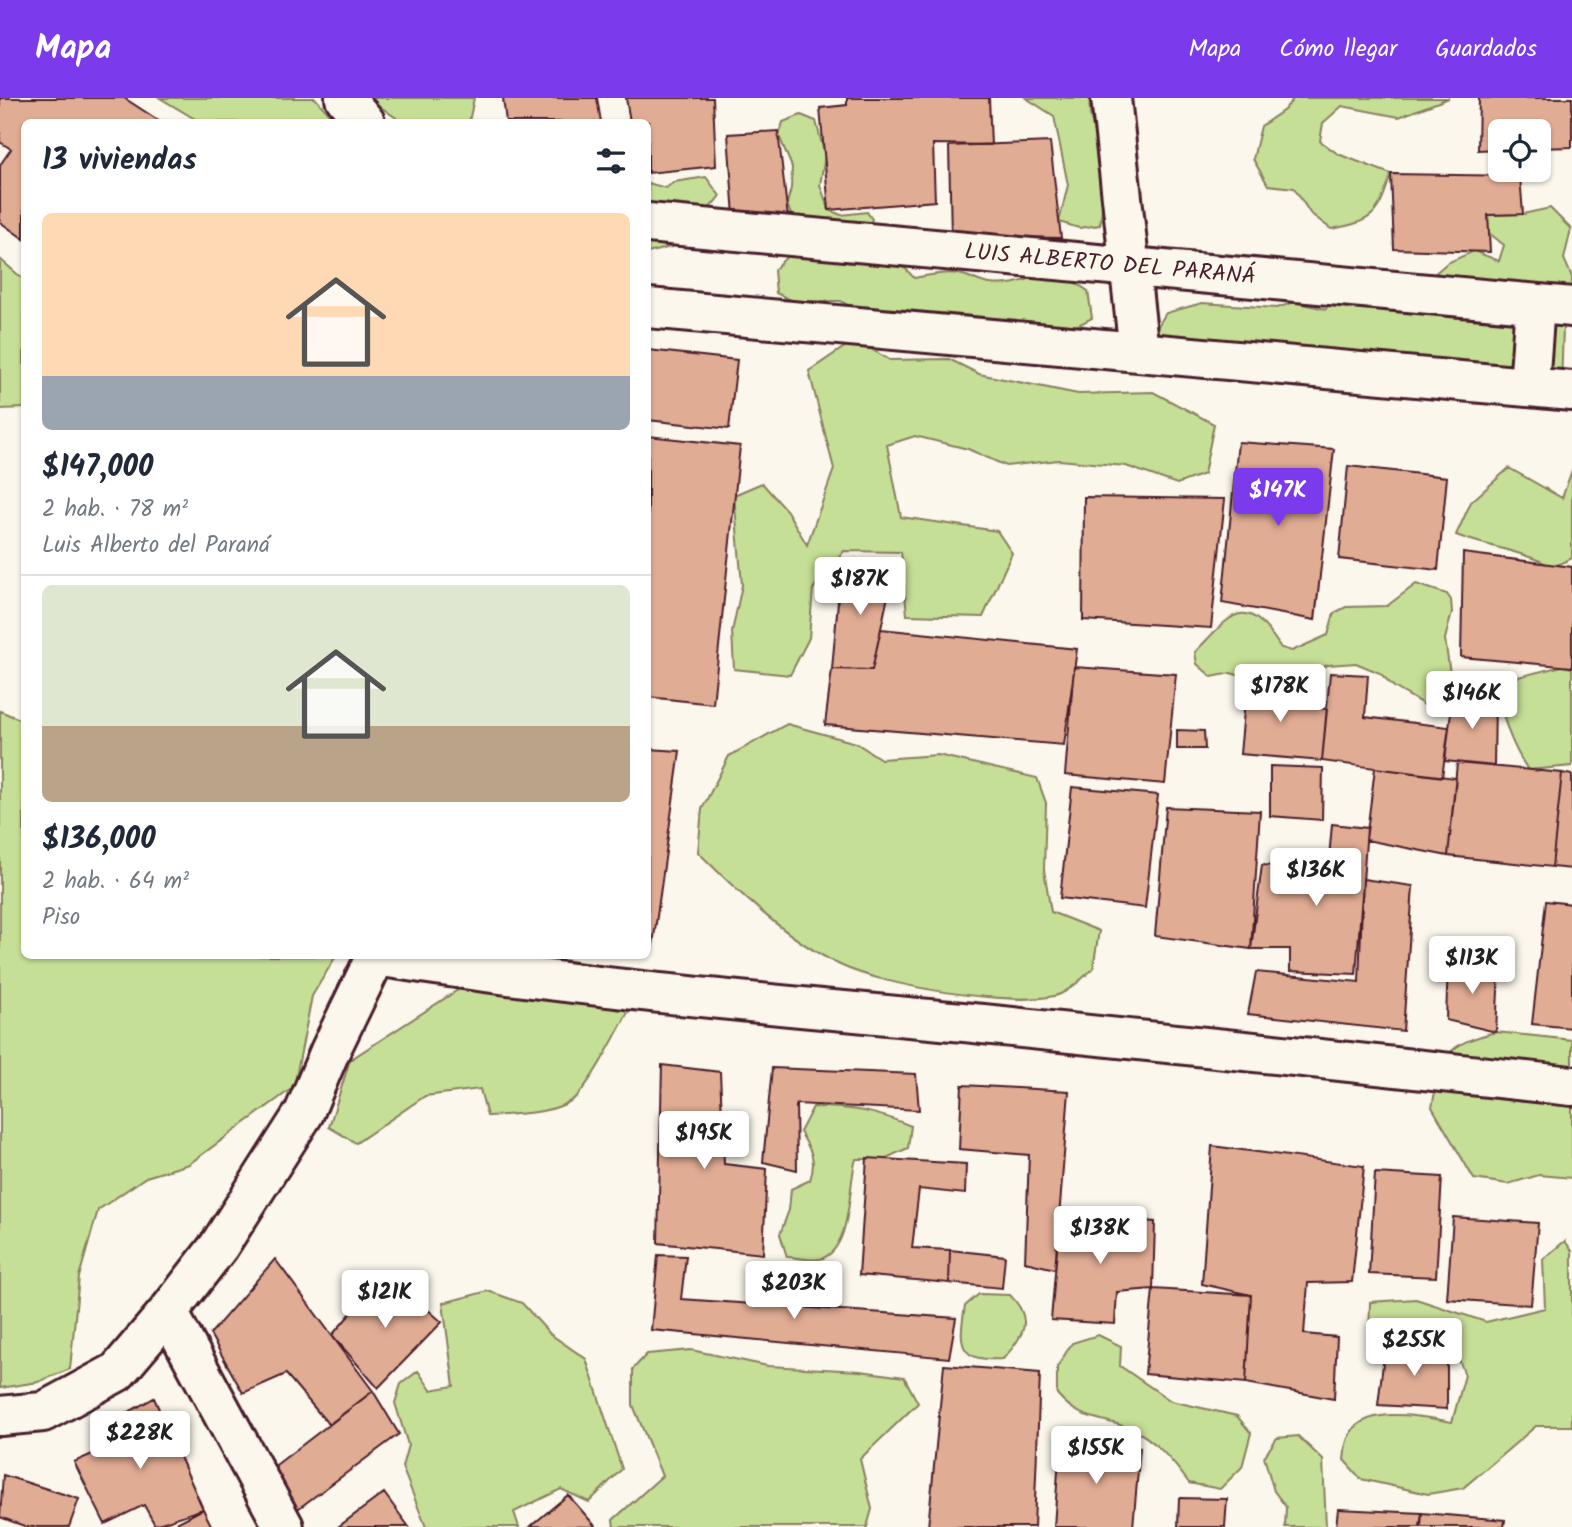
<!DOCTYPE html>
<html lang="es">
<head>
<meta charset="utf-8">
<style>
	body { margin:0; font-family:Kalam,sans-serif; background:#f6f6f7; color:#1f2937; height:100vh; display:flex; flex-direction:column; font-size:26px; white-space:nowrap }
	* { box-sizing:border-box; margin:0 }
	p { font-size:23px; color:#747a83 }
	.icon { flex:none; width:38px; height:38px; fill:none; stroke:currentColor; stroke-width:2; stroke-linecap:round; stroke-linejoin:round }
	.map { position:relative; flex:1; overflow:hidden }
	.details { position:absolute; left:21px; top:21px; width:630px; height:840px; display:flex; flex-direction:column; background:#fff; border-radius:10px; box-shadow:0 2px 5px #0004 }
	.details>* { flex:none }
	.buttons { position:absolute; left:1488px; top:21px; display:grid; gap:14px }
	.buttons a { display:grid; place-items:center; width:63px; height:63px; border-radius:10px; background:#fff; box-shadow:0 2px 5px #0004; font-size:35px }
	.price { position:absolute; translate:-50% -60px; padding:0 16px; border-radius:7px; background:#fff; color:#222; font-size:23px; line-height:46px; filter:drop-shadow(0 2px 4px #0008) }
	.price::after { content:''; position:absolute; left:50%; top:42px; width:21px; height:16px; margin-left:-10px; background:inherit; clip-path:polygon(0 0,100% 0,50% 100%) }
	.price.active { background:#7c3aed; color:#fff }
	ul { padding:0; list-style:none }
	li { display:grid; align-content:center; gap:14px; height:371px; padding:0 21px }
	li+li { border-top:2px solid #e0e1e3 }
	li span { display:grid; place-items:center; height:217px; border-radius:10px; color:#555 }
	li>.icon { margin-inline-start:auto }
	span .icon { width:126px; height:126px; fill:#fffc; stroke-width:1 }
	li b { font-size:30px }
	h2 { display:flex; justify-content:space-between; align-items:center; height:84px; padding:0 21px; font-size:30px }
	header { display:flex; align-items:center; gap:42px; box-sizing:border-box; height:98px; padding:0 35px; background:#7c3aed; color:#fff }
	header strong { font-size:33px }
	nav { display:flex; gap:38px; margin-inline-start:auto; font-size:24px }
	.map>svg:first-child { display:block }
	.green { fill:#c6df96; stroke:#887f60; stroke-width:2 }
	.building { fill:#e1ac94; stroke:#4a1f2b; stroke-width:2 }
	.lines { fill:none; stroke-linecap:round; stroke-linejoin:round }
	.minor-casing { stroke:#4a1f2b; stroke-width:44 }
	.minor { stroke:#fbf7ec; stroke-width:38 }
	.labels { text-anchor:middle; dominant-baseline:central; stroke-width:5; stroke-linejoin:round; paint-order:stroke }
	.street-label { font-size:23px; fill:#4a1f2b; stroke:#fbf7ec }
</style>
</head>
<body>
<header>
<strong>Mapa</strong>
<nav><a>Mapa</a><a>Cómo llegar</a><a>Guardados</a></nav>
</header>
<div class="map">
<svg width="1572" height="1429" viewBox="0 0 1572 1429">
	<rect width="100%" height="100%" fill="#fbf7ec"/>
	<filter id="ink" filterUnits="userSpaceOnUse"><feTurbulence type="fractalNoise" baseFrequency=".0143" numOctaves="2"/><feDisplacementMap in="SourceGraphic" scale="14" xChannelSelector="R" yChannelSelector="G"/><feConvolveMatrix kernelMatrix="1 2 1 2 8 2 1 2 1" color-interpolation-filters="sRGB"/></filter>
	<g filter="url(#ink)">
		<path class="green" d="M160,0H315L330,17L346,24H200Z
			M368,0H474L469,24H402Z
			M1026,0H1090C1088,16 1093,28 1096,44C1101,72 1105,99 1100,127L1079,130L1059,124L1068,87L1054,18Z
			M1294,0H1449L1399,19L1342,8L1323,25L1320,43L1338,56L1391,76C1378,118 1374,123 1331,131L1310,115L1294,90L1268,87L1253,61L1261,28L1284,12Z
			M801,17L816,23L825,58L820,87L829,112L841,117L867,114L872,121L866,135L796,130L787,106L791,90L792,69L779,38L783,24Z
			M706,79L720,98L678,147L648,155V85L666,90L674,84Z
			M1550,110L1571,131L1564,161L1572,179V210L1563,229L1561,291L1180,270L1154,234L1166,215L1202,205L1277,210L1294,204L1326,211L1337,188L1432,178L1447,165L1474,153L1499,163L1504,147L1489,135L1488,117L1523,116Z
			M792,153L850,165H893L906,171L914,180C927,178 945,173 958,176C969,177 979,185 990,186C1036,191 1041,158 1088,193L1092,220L1065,234L992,228L970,218L928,221L859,214L841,203H793L776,195L774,172Z
			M0,161L24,182V310L0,311Z
			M855,242L890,262L949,261L979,276L1078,296L1153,294L1214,326L1204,376L1177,386L1126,368L1059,362L1006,368L968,351L915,338L887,347L901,419L997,433L1012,455L983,519L907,517L901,454L844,453L813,491L809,540L790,577L734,571L732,534L742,487L734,397L762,385L787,413L807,447L834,371L809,273Z
			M1509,370L1562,400L1572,372V460L1553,469C1522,453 1488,449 1456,437L1471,404Z
			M1416,486L1447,496L1451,502L1452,514L1445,541L1453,597L1428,609L1394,589L1380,575L1356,565L1328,567L1286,583L1247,580L1231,575L1212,579L1197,566L1195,554C1232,516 1245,493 1281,550L1292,553L1328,537L1334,515L1346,509L1387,508Z
			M1562,568L1572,570V668L1528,672C1512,647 1504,626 1499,596L1510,581Z
			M0,613L24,623V858H336L312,898L294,989L189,1066L146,1079L98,1112L79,1179L70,1271L38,1284L0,1290Z
			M787,626L856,645L881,661L938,657L1037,680L1046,705L1044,772L1051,814L1099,833L1093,871C1083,879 1067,896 1054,898C1007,908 884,888 840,867C787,841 739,795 698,754L702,711L729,658Z
			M547,860L600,867L639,894C624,920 597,977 577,998C557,1017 513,1016 487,1018L480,991L425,998L356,1045L329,1029L350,962L484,875Z
			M1496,934L1572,942V1080L1539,1077L1508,1086L1474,1081L1432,1009C1442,957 1444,947 1496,934Z
			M813,1009C852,1009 875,1013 911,1028L908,1050L884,1061H856C848,1085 853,1152 820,1161C811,1163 796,1159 787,1159L780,1136L789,1112L791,1091L810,1082C817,1062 811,1052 800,1034Z
			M1565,1143L1572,1153V1328H1536L1463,1390L1428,1396L1361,1381L1344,1362C1345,1355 1345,1346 1348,1340C1362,1305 1424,1319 1452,1324L1465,1277L1452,1244L1404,1250L1369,1239L1370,1204L1416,1201L1486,1224L1545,1210L1543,1161Z
			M488,1193L522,1205L550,1236L586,1261L622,1371L589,1404L561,1391L514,1414L519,1429H426L402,1369L408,1347L395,1305L401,1286L418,1273L431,1292L454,1288L443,1205Z
			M979,1196L1010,1197C1035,1222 1023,1239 1003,1261C959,1264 958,1248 965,1208Z
			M1098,1237L1121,1248L1120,1268L1171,1303L1237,1318L1251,1335L1242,1369L1220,1391L1189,1385C1175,1366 1153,1338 1129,1330C1098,1318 1081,1324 1057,1296V1269L1072,1245Z
			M691,1252L768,1268L860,1273L904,1279L918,1305L860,1361L872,1411L867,1429H614L613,1422L662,1378L633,1307V1271L647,1256Z
			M1298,1338L1323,1362L1326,1429H1285L1286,1409L1274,1393L1264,1359L1277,1340Z"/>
		<path class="building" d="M0,0H124L161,24H24V141L0,124V67L11,51L0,44Z
			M503,0H597L601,24H506Z
			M626,0H713L716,68L648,75V24H630Z
			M847,0H989L991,47L933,46L935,103L829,112L820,10L847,7Z
			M1479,0H1572V49L1538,50V33H1500V51L1478,52Z
			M778,33L788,120L734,118L728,36Z
			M1050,44L1061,140L951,138L949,48Z
			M1391,76L1520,78L1523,116L1488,117L1490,154L1394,151Z
			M648,252L737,262L729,331L648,322Z
			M648,338L740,348L713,606L648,599Z
			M1238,344L1334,351L1315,522L1222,505Z
			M1348,368L1447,379L1438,472L1339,461Z
			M1084,399L1225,401L1211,530L1083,522Z
			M1463,455L1572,469V569L1461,559Z
			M841,469L893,475L872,572L832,571Z
			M881,531L1077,551L1064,647L825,627L832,571L872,572Z
			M1074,569L1176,576L1165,686L1065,677Z
			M1330,575L1368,577L1365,619L1449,629L1442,679L1322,663Z
			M1247,580L1286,583L1284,606L1327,611L1322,663L1240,656Z
			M1453,597L1495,602L1494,668L1445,663Z
			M1177,632L1204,633L1205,651H1177Z
			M648,651L680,653L652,854H648Z
			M1457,665L1562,675L1552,769L1448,758Z
			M1270,668L1323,670L1322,722L1270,718Z
			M1375,670L1456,680L1448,758L1366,742Z
			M1562,675L1572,677V771L1552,769Z
			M1072,689L1158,697L1145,810L1060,800Z
			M1166,709L1260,713L1251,851L1155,838Z
			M1332,726L1367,730L1356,876L1290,873V851H1251L1262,767L1328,772Z
			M1363,781L1413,788L1403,933L1248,916L1256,874L1359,884Z
			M1546,803L1572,806V930L1532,926Z
			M1448,863L1499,872L1496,934L1446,922Z
			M662,967L720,974L724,1066L767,1071L763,1156L658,1145Z
			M772,970L916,976L919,1012L796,1006L797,1072L763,1064Z
			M962,987L1069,993L1055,1171L1025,1164L1029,1057L959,1051Z
			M1212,1048L1364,1068L1352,1184L1308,1185L1304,1236L1337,1239L1334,1301L1246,1285L1251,1197L1202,1186Z
			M867,1060L966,1066L965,1096L919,1091L912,1150L950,1152L949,1185L859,1177Z
			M1375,1075L1442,1079L1436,1179L1369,1176Z
			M1060,1116L1155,1124L1153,1191L1117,1194L1115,1226L1051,1222Z
			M1453,1119L1538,1125L1531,1207L1447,1201Z
			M950,1152L1005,1158L1002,1190L949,1185Z
			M658,1157L686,1158L681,1201L956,1220L949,1260L651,1232Z
			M275,1161L373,1293L329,1327L286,1276L243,1295L210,1236Z
			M386,1175L442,1224L378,1290L332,1237Z
			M1153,1191L1251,1197L1246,1285L1145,1276Z
			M1385,1249L1447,1252V1311L1378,1307Z
			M944,1267L1040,1275L1034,1429H928Z
			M373,1293L399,1336L291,1416L272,1370Z
			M154,1300L203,1411L155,1427L144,1407L105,1426L74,1364L120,1344L111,1324Z
			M1060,1345L1140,1350L1133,1429H1054Z
			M3,1377L79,1401L69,1429H27L0,1419Z
			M384,1395L409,1429H338Z
			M568,1397L596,1429L531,1428Z
			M1179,1400L1227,1401L1225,1429H1178Z
			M203,1411L212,1429H169Z
			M1338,1411L1422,1415L1420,1429H1336Z
			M1422,1415L1505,1422L1504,1429H1421Z"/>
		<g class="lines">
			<defs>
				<path id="minor" d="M345,0L365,24
					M1111,0L1139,254
					M648,125L1572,209
					M648,210L1572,293
					M1529,288L1535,206
					M376,858C577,890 780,907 983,926C1179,945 1376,967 1572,988
					M168,1214L284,1429
					M0,1318L43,1314L117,1274L168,1214L219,1148L304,1015L330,953L376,858"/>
			</defs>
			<use href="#minor" class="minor-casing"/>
			<use href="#minor" class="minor"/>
		</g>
	</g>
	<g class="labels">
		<g class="street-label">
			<text transform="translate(1110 167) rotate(5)">LUIS ALBERTO DEL PARANÁ</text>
		</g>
	</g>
</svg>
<div class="buttons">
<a><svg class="icon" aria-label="locate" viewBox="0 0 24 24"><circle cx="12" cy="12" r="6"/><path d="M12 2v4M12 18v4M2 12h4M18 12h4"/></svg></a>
</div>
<b class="price active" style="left:1278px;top:430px">$147K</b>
<b class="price" style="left:860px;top:519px">$187K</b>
<b class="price" style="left:1280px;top:626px">$178K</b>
<b class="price" style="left:1472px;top:633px">$146K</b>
<b class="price" style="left:1316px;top:810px">$136K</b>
<b class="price" style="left:1472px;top:898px">$113K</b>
<b class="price" style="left:704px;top:1073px">$195K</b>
<b class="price" style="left:1100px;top:1168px">$138K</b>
<b class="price" style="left:794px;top:1223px">$203K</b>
<b class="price" style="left:385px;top:1232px">$121K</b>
<b class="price" style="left:1414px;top:1280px">$255K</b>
<b class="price" style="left:140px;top:1373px">$228K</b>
<b class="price" style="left:1096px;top:1388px">$155K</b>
<section class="details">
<h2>13 viviendas<svg class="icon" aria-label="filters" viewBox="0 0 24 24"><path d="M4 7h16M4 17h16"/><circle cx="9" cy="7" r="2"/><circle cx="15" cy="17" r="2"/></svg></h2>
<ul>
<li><span style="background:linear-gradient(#ffd9b3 75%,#9aa5b1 0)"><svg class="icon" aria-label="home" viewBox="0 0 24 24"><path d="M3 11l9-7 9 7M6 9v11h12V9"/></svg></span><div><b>$147,000</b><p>2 hab. · 78 m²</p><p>Luis Alberto del Paraná</p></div></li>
<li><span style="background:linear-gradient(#dfe7d0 65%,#b9a48a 0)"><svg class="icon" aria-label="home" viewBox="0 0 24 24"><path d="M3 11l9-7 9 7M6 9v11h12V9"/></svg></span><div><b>$136,000</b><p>2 hab. · 64 m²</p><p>Piso</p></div></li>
</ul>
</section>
</div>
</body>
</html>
